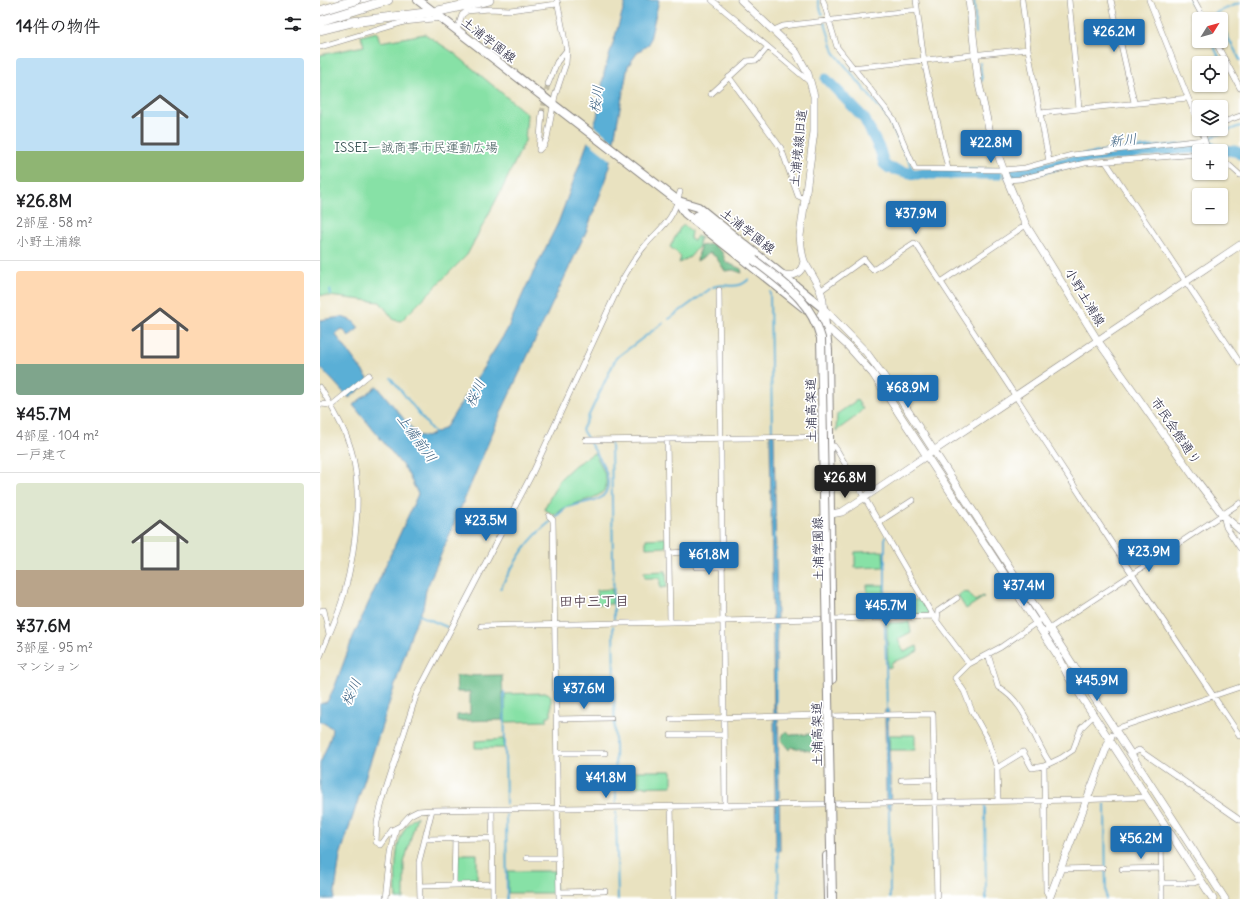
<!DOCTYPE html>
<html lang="ja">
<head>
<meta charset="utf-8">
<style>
	body { margin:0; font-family:Delius,"Klee One",sans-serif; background:#f2f2f2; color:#202124; height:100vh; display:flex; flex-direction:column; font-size:15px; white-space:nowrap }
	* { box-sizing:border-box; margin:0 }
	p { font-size:13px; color:#757577 }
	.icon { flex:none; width:22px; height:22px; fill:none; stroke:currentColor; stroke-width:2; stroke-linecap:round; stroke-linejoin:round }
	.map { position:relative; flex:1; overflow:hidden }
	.sheet { display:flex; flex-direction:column; background:#fff; width:320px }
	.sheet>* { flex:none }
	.needle { width:26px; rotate:53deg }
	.tools { position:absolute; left:872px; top:12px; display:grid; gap:8px }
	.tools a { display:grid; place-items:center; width:36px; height:36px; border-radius:4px; background:#fff; box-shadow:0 1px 3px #0004; font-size:20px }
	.price { position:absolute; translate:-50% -34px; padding:0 9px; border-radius:4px; background:#1f6fb2; color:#fff; font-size:13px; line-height:26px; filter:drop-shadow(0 1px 2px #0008) }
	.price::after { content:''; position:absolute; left:50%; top:24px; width:12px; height:9px; margin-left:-6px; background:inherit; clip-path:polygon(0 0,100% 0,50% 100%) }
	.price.on { background:#222; color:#fff }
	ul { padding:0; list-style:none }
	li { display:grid; align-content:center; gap:8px; height:212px; padding:0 16px }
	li+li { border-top:1px solid #e0e0e0 }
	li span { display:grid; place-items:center; height:124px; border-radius:4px; color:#555 }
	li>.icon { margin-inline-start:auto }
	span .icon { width:72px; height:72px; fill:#fffc; stroke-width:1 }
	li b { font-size:17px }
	h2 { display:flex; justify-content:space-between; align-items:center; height:48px; padding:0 16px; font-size:17px }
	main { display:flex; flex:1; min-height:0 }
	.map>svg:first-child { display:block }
	.green { fill:#87e1a6; stroke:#548270 }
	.forest { fill:#6dbf8b; stroke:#487063 }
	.water { fill:#5aafd6; stroke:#3e6888 }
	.pier { fill:#e9e2c0 }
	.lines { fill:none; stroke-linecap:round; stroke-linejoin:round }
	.stream { stroke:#5aafd6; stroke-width:2 }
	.river { stroke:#5aafd6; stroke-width:11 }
	.street-tunnel { stroke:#c1bca5; stroke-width:5; stroke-dasharray:5 2.5; stroke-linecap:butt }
	.street-casing { stroke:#86827e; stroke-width:6 }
	.secondary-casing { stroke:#86827e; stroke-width:8 }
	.primary-casing { stroke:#86827e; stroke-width:10 }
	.highway-casing { stroke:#86827e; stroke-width:10 }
	.street { stroke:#fff; stroke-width:5 }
	.secondary { stroke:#fff; stroke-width:7 }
	.primary { stroke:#fff; stroke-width:8 }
	.highway { stroke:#fff; stroke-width:9 }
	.primary-bridge-casing { stroke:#86827e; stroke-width:10; stroke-linecap:butt }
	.primary-bridge { stroke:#fff; stroke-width:8 }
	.labels { text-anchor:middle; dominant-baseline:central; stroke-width:3.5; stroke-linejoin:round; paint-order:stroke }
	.street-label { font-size:13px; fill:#22223b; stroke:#fff }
	.park-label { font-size:13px; fill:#405b5b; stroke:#fff }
	.water-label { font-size:14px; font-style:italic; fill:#3b6181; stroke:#fff }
	.neighbourhood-label { font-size:14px; font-weight:bold; fill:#5e4c58; stroke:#fff }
</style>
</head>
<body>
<main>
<section class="sheet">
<h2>14件の物件<svg class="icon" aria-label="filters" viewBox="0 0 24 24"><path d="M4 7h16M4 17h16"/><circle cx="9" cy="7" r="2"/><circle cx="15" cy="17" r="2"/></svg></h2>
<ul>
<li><span style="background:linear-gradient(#bfe0f5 75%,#8fb573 0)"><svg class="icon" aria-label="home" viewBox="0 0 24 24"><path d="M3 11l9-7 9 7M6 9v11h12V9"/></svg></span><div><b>¥26.8M</b><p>2部屋 · 58 m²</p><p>小野土浦線</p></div></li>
<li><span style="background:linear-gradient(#ffd9b3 75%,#7fa58c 0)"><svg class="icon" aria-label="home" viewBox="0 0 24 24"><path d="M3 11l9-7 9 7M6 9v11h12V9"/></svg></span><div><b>¥45.7M</b><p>4部屋 · 104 m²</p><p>一戸建て</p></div></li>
<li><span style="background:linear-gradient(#dfe7d0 70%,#b9a48a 0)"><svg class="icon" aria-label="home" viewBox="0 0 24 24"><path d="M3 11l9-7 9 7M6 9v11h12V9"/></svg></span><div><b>¥37.6M</b><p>3部屋 · 95 m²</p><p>マンション</p></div></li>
</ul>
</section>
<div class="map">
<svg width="920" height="899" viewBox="0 0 920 899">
	<rect width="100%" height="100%" fill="#fff"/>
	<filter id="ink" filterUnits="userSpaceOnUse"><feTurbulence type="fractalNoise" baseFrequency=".025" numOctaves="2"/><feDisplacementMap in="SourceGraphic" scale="8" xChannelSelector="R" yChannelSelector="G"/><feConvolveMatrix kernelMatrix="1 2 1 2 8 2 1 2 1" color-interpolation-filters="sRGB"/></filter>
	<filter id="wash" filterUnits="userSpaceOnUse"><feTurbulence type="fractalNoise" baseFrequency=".012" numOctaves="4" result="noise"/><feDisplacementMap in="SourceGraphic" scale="16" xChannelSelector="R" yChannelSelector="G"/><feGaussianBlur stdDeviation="0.9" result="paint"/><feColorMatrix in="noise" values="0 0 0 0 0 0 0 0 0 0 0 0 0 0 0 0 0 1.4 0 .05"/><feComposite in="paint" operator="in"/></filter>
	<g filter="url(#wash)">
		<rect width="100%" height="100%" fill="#e9e2c0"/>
		<path class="green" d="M57,32L60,42L105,34L134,53L207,114L205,141L183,187L147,255L81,321L74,320L60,302L0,295V55L44,46L41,36Z
			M364,225L371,231L370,239L374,241L377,236L382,238H379V246L370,257L359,263L361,256L350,247L360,228Z
			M537,400L543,409L534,418L516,431L517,414Z
			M274,453C308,508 263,491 234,515L224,509L240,479L255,465Z
			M346,538V547L326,548V539Z
			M563,551L564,567L535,568V552Z
			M346,571L347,587L340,588V578H325L324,572Z
			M547,585H564V599H548Z
			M292,589V604H276L277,590Z
			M644,591L646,593L648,592L655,601L663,596L664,597L646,609L638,596Z
			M567,600H601L609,612V615H567Z
			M589,622L591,632L578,639L584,652L597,646L598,651L587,657L572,662L571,667L568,668L567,623Z
			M228,693L231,696V716H227V721L185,722V694Z
			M569,735H595V750H569Z
			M184,739V748H155V741Z
			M297,771H352V786L297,787Z
			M97,816L84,863V899H76C76,872 71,833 97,816Z
			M137,854H157V883L138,882L136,881Z
			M188,871H235L236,893H188Z"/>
		<path class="forest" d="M392,244L402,252L406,262L421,269L422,273L413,270L405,271L396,257L390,253L377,261L380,246Z
			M182,675L184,720L137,721V715L150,714V692H137L136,676Z
			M467,731L471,735L493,734L497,740L498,746L490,751L472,747L469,750L461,740L464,733Z"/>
		<path class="water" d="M306,0H339L329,44L318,52L308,66L287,177L266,232L184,406L106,590L103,608L93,629L20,856L14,899H0V764L11,736L12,728L0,721V704L7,702L15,686L33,637L98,494L86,470L33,405L57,386L97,435L107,437L126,427L187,330L205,289L238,223L277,117L284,73Z
			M22,317L33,321L39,328L29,336L22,329L16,333V335L50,381L29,398L0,367V320Z
			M450,434H454L457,623L455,703L458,719L460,851H456Z
			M569,709L568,721L571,809L567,808L566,798L565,710Z"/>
		<path class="pier" d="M273,125L296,143L292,161L267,141Z"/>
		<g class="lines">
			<path class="stream" d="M498,0L502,14
				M654,0L656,33
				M870,0L880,19
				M895,13L920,3
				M895,13L899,19
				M505,23L514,52L567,117L594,172
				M901,24L920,60
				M891,41L899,57
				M660,63L662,81
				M900,150L890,140L891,137L920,126
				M393,287C405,281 416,292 429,279
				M10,290L11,294
				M450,292L452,434
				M349,319L390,289
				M71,378L115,434
				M267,438L262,430L296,358L343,323
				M291,443L294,619
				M234,518L247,507L279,499C300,486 279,457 270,443
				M565,537V615
				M180,589C196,560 205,542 231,521
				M99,615L127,627
				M565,622L567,710
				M293,626L296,803
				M456,671V704
				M184,692L186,804
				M785,804L786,899
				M665,806L666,899
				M569,808L570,898
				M296,812L298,899
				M186,815L187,899
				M458,851L459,899"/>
			<path class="river" d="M506,79L544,118L560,150L564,164L569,168L594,174H677
				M689,174C711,172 731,166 752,161C774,156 798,155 821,152C848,150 874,146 900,150C907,152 914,148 920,154"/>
		</g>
	</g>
	<g filter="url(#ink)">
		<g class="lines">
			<path class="street-tunnel" d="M222,113L228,84"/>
			<defs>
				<path id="street" d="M392,0L491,83
					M503,0L517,47L573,118L595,169L683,170L705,168L752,155L883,140
					M596,0L604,61L628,169
					M702,0L708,49L729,161
					M749,0L759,108
					M791,0L814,102
					M829,0L879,125
					M874,0L884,19
					M137,30L142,15L147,11L169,9L190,10L237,4
					M454,30L463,26L597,10
					M895,41L920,88
					M0,47L84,22L122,18
					M531,68L708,49
					M409,77L461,148L478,196L485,199
					M228,84L237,62L246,51
					M391,94L427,61L437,60L447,48
					M720,113L868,98
					M901,123L920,116
					M881,129L888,151
					M219,150L224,145L227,138L235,96L246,63L247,51L237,0
					M219,150L222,113
					M901,158L920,175
					M786,162L920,363
					M687,180L700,179L765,163L879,154
					M360,192C352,224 342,225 323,248C314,259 308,270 301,282L213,472L96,696L63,799L57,822L56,842L61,845L72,830L80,826L90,815L98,811L112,810L760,800L827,797
					M621,282L706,225
					M399,290L405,805
					M500,291L544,259L553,270L594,243L596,244L812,574L920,736
					M0,387C10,404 20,420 27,438C45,481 36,550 24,594C18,616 8,636 0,657
					M0,404L12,405L49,375
					M266,440L501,437
					M347,440L350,622
					M508,447L514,446L517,450L613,616L649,664L681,647L723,618
					M903,515L906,527L920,548
					M229,516L233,520L239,899
					M559,522L593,500
					M374,550H402
					M349,553L365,552V549
					M376,567H403
					M0,611L4,610L9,634
					M515,619L613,616
					M617,621L618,611L637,598
					M161,626L499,619
					M723,633L920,503
					M668,654L678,687C707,703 712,738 730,763
					M649,664L635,678L644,691L652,711L667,738L677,768L678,801
					M512,716L613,714L617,899
					M237,719L291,718
					M351,719L501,715
					M795,729L920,687
					M351,735H404
					M237,753H285
					M811,754L819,750L920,820
					M677,768L703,752L712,768L724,766
					M581,780L615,779
					M351,807L353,899
					M172,809L173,899
					M798,836L841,835
					M105,839L172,838
					M207,858H239
					M740,869L783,868
					M802,869L842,868
					M841,883H874L881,880
					M134,885L135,838
					M100,886L173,884
					M239,892L285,891
					M730,898L726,891L724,766L741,758L753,750L761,728L774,715
					M66,899L71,853L76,828
					M100,899L99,862L112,810
					M842,899L841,834L848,829"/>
				<path id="secondary" d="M421,0L476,52L488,74L494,96V132L480,236C481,244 481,253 484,261C491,275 505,291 503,308C503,311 500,316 498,319L528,346L553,374L740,659L748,676L893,899
					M649,0L658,80L669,129L687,180L706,225L778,341L874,477L903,515L920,530
					M462,274C474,278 482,273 484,261
					M503,308L546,352L579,397L905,899
					M506,515L522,512L545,497L920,245
					M729,899L791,736"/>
				<path id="primary" d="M98,0L362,204
					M358,201L378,207L503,308L508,350L512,679
					M358,201L365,213L487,310
					M377,216L434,260
					M507,856L508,899"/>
				<path id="highway" d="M0,11L36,0
					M0,21L68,0
					M0,30L32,22L114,12L169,0"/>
			</defs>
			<use href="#street" class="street-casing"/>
			<use href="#secondary" class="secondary-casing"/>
			<use href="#primary" class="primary-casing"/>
			<use href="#highway" class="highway-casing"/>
			<use href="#street" class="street"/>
			<use href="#secondary" class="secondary"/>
			<use href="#primary" class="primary"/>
			<use href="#highway" class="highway"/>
			<defs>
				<path id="primary-bridge" d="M434,260C463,283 491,300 501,338L512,899"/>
			</defs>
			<use href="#primary-bridge" class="primary-bridge-casing"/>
			<use href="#primary-bridge" class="primary-bridge"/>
		</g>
	</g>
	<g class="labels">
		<g class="street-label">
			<text transform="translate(169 40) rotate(38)">土浦学園線</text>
			<text transform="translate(478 148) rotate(-84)">土浦境線旧道</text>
			<text transform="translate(428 231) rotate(38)">土浦学園線</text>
			<text transform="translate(765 297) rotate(59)">小野土浦線</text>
			<text transform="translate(491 410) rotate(-91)">土浦高架道</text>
			<text transform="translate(856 431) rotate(56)">市民会館通り</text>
			<text transform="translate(498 549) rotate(-91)">土浦学園線</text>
			<text transform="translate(497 734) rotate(-91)">土浦高架道</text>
		</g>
		<g class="park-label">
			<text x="96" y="147">ISSEI一誠商事市民運動広場</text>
		</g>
		<g class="water-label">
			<text transform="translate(276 99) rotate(-82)">桜川</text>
			<text transform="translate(803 140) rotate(-6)">新川</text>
			<text transform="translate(155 393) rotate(-65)">桜川</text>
			<text transform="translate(97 438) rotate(54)">上備前川</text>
			<text transform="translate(31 692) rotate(-65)">桜川</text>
		</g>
		<g class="neighbourhood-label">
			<text x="274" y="601">田中三丁目</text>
		</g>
	</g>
</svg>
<div class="tools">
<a><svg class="needle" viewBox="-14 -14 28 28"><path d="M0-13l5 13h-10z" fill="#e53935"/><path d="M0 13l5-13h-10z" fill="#757577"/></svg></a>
<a><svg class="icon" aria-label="locate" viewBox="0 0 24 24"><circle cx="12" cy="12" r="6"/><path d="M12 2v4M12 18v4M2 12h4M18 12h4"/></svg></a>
<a><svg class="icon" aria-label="layers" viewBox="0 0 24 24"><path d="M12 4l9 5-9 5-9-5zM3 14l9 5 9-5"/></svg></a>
<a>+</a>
<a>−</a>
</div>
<b class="price" style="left:794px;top:53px">¥26.2M</b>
<b class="price" style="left:671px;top:164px">¥22.8M</b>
<b class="price" style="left:596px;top:235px">¥37.9M</b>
<b class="price" style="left:588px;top:409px">¥68.9M</b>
<b class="price on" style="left:525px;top:499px">¥26.8M</b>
<b class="price" style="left:166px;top:542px">¥23.5M</b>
<b class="price" style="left:829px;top:573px">¥23.9M</b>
<b class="price" style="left:389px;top:576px">¥61.8M</b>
<b class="price" style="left:704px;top:607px">¥37.4M</b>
<b class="price" style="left:566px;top:627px">¥45.7M</b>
<b class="price" style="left:777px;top:702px">¥45.9M</b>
<b class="price" style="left:264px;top:710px">¥37.6M</b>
<b class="price" style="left:286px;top:799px">¥41.8M</b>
<b class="price" style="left:821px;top:860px">¥56.2M</b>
</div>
</main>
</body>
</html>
